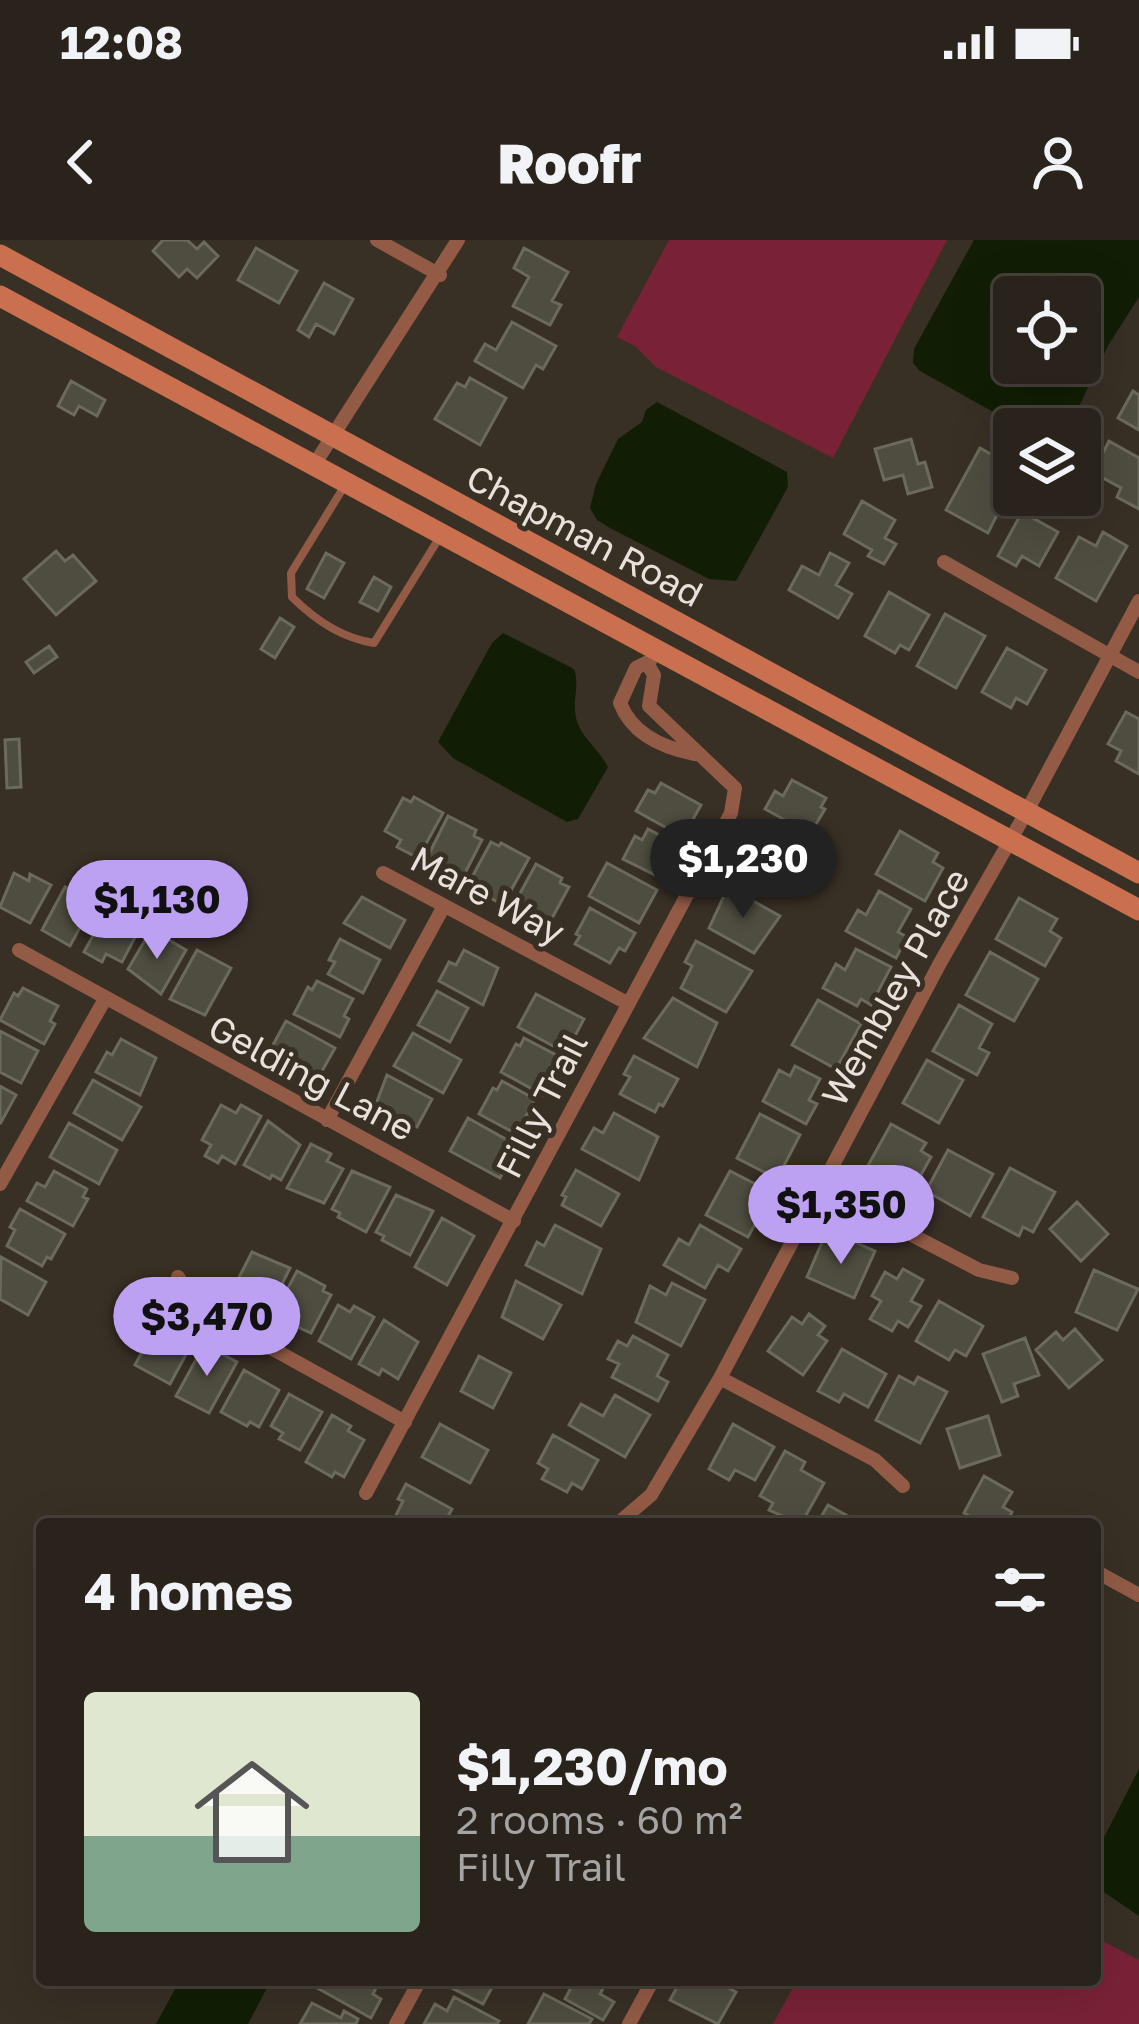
<!DOCTYPE html>
<html lang="en">
<head>
<meta charset="utf-8">
<style>
	body { margin:0; font-family:"Golos Text",sans-serif; background:#322b25; color:#f1f3f6; height:100vh; display:flex; flex-direction:column; font-size:45px; white-space:nowrap }
	* { box-sizing:border-box; margin:0 }
	p { font-size:39px; color:#a5a4a3 }
	.icon { flex:none; width:66px; height:66px; fill:none; stroke:currentColor; stroke-width:2; stroke-linecap:round; stroke-linejoin:round }
	.map { position:relative; flex:1; overflow:hidden }
	.side { position:absolute; left:36px; top:1278px; width:1065px; height:468px; display:flex; flex-direction:column; background:#2a231c; border-radius:12px; box-shadow:0 12px 48px #0002,0 0 0 3px #46403b }
	.side>* { flex:none }
	.controls { position:absolute; left:993px; top:36px; display:grid; gap:24px }
	.controls a { display:grid; place-items:center; width:108px; height:108px; border-radius:12px; background:#2a231c; box-shadow:0 12px 48px #0002,0 0 0 3px #46403b; font-size:60px }
	.price { position:absolute; translate:-50% -102px; padding:0 27px; border-radius:42px; background:#bca0f2; color:#111; font-size:39px; line-height:78px; filter:drop-shadow(0 3px 6px #0008) }
	.price::after { content:''; position:absolute; left:50%; top:72px; width:36px; height:27px; margin-left:-18px; background:inherit; clip-path:polygon(0 0,100% 0,50% 100%) }
	.price.on { background:#222; color:#fff }
	ul { padding:0; list-style:none }
	li { display:flex; align-items:center; gap:36px; height:300px; padding:0 48px }
	li+li { border-top:3px solid #46403b }
	li span { display:grid; place-items:center; flex:none; width:336px; height:240px; border-radius:12px; color:#555 }
	li>.icon { margin-inline-start:auto }
	span .icon { width:144px; height:144px; fill:#fffc; stroke-width:1 }
	li b { font-size:51px }
	h2 { display:flex; justify-content:space-between; align-items:center; height:144px; padding:0 48px; font-size:51px }
	.status { display:flex; justify-content:space-between; align-items:center; height:84px; padding:0 60px; background:#2a231c; direction:ltr }
	.status svg { height:33px; fill:currentColor }
	header { display:flex; justify-content:space-between; align-items:center; height:156px; padding:0 48px; background:#2a231c; font-size:54px; font-weight:800 }
	.map>svg:first-child { display:block }
	.green { fill:#792237 }
	.water { fill:#111e05; fill-rule:evenodd }
	.building { fill:#4f4d40; stroke:#6c6a5c; stroke-width:3 }
	.lines { fill:none; stroke-linecap:round; stroke-linejoin:round }
	.lane { stroke:#935b46; stroke-width:8 }
	.street { stroke:#935b46; stroke-width:14 }
	.secondary { stroke:#ca704e; stroke-width:21 }
	.labels { text-anchor:middle; dominant-baseline:central; stroke-width:10; stroke-linejoin:round; paint-order:stroke }
	.street-label { font-size:36px; fill:#e8e2dc; stroke:#382f25 }
</style>
</head>
<body>
<div class="status"><b>12:08</b><svg viewBox="0 0 49 12"><path d="M0 12V9h3v3zM5 12V6h3v6zM10 12V3h3v9zM15 12V0h3v12zM26 1h20v11H26zM47 4h2v5h-2z"/></svg></div>
<header><svg class="icon" aria-label="back" viewBox="0 0 24 24"><path d="M15 5l-7 7 7 7"/></svg>Roofr<svg class="icon" aria-label="person" viewBox="0 0 24 24"><circle cx="12" cy="8" r="4"/><path d="M4 21q1-7 8-7t8 7"/></svg></header>
<div class="map">
<svg width="1139" height="1784" viewBox="0 0 1139 1784">
	<rect width="100%" height="100%" fill="#382f25"/>
	<path class="green" d="M669,0H947L833,218L656,127L635,106L617,97Z
		M1095,1697L1139,1720V1784H773L797,1740H1095Z"/>
	<path class="water" d="M974,0H1139V57L1109,104L1068,189H1024L920,131L913,123L914,109ZM1080,57V123H1014V57Z
		M657,162L787,232L788,247L736,341L709,339L612,289L597,280L590,268L596,244L618,199L642,182L646,170Z
		M503,393L574,429C580,444 572,461 576,478C581,498 599,509 608,527L578,579L567,582L453,518L438,502L492,403Z
		M1139,1529V1676L1095,1646V1615Z
		M180,1740H271L248,1784H156Z"/>
	<path class="building" d="M163,0H187L197,9L204,2L218,16L197,38L187,29L179,37L153,11Z
		M256,8L297,31L279,63L238,40Z
		M524,8L568,32L552,61L561,65L550,85L513,66L529,37L514,28Z
		M324,43L353,59L334,94L316,84L309,97L298,90Z
		M512,82L556,106L543,129L536,125L523,148L475,121L485,104L496,110Z
		M470,138L506,158L480,205L435,179L457,143L465,147Z
		M71,141L105,160L97,176L79,166L74,175L58,166Z
		M1133,151L1139,155V190L1118,178Z
		M911,199L918,224L925,222L932,247L908,254L903,235L884,240L875,209Z
		M1109,201L1139,218V269L1117,257L1121,248L1085,228L1097,207L1104,211Z
		M980,208L1012,226L1006,237L1014,241L988,293L946,270Z
		M862,261L895,280L885,298L896,304L884,324L868,316L872,310L844,294Z
		M1022,272L1058,292L1039,326L1022,316L1016,326L998,316Z
		M1103,292L1127,306L1096,361L1056,338L1079,297L1096,306Z
		M56,311L65,321L73,315L96,341L56,375L24,339Z
		M326,313L344,323L324,358L307,349Z
		M830,313L849,323L836,345L852,354L838,378L789,350L802,326L819,335Z
		M374,337L391,347L378,371L360,362Z
		M889,352L929,375L909,410L900,405L895,413L865,396Z
		M945,374L985,396L956,448L917,426Z
		M280,378L294,387L275,418L261,409Z
		M49,406L57,417L34,433L26,422Z
		M1007,408L1046,430L1027,464L1016,458L1011,468L982,452Z
		M1126,472L1139,479V534L1116,521L1121,511L1108,504Z
		M19,499L21,547L7,548L5,500Z
		M792,540L826,558L821,567L825,569L810,594L765,569L775,551L783,556Z
		M661,543L701,565L683,597L636,571L648,550L655,553Z
		M414,557L443,573L418,618L397,607L401,600L385,591L403,558L411,562Z
		M448,576L476,590L474,596L482,600L464,635L426,620Z
		M648,589L680,606L663,639L623,619L635,596L642,600Z
		M900,591L938,613L933,622L943,628L925,661L876,634Z
		M757,594L796,615L780,651L738,629Z
		M491,602L499,606L501,603L529,618L503,665L483,654L488,645L472,637Z
		M607,623L657,650L639,683L589,656Z
		M536,624L562,638L560,643L569,647L550,682L512,668Z
		M14,633L29,641L30,634L51,645L30,683L0,667Z
		M65,647L95,660L70,706L42,690Z
		M728,647L780,676L754,713L709,688Z
		M879,651L911,669L898,692L907,697L896,718L846,691L858,670L866,675Z
		M362,657L405,680L390,708L344,683Z
		M1019,658L1057,679L1050,691L1061,698L1045,726L996,699Z
		M109,667L135,681L133,684L140,688L122,722L106,714L102,722L84,712Z
		M590,668L635,693L625,711L619,708L610,723L575,704L580,696L576,694Z
		M159,694L186,710L161,754L128,729L148,695L156,700Z
		M340,699L380,720L363,753L328,734L335,722L329,720Z
		M696,701L752,731L726,772L681,748L692,726L685,722Z
		M856,709L891,727L871,765L861,759L857,766L823,748L836,724L845,730Z
		M197,710L231,728L205,775L170,759Z
		M464,710L498,728L483,765L439,741L449,722L456,725Z
		M990,712L1038,739L1014,781L966,755Z
		M317,741L353,759L344,776L349,779L340,797L294,774L308,747L312,750Z
		M23,748L58,766L50,781L55,784L44,804L0,780L14,753L18,756Z
		M437,751L468,768L450,802L418,785Z
		M536,754L584,779L566,813L518,787Z
		M673,758L717,783L697,827L644,798Z
		M818,760L861,784L836,829L792,805Z
		M959,765L992,784L979,808L989,813L977,835L933,811Z
		M286,781L335,808L317,840L268,814Z
		M0,791L38,811L21,843L0,832Z
		M413,793L461,820L443,853L394,826Z
		M524,798L560,817L543,855L501,832L516,804L520,806Z
		M121,799L156,818L140,855L96,832L107,812L112,815Z
		M634,816L678,839L663,866L659,864L655,872L620,854L630,837L624,834Z
		M927,820L963,840L939,883L903,863Z
		M795,826L820,839L809,860L817,864L806,884L763,861L779,830L790,836Z
		M387,835L432,859L417,887L411,884L408,891L373,872Z
		M93,840L141,867L122,900L74,873Z
		M502,841L535,859L526,876L532,879L522,897L479,874L493,848L497,850Z
		M0,846L16,855L0,884Z
		M221,865L236,873L241,865L261,876L235,924L222,916L218,923L205,916L211,905L202,900Z
		M614,873L658,897L639,940L582,909L594,888L603,893Z
		M760,874L800,895L777,939L737,918Z
		M468,878L518,906L500,938L450,911Z
		M268,881L300,905L281,940L272,935L270,939L244,925Z
		M69,883L117,910L99,944L50,917Z
		M891,884L926,903L921,911L931,917L909,956L865,931Z
		M311,904L331,914L327,921L343,929L324,963L287,948Z
		M948,910L993,934L970,976L926,951Z
		M1010,928L1055,952L1033,992L1023,987L1019,996L983,977Z
		M576,930L619,954L601,986L562,965L566,957L562,955Z
		M54,931L87,949L83,957L88,959L73,986L27,961L37,943L45,947Z
		M352,931L390,947L366,992L338,977L340,973L332,969Z
		M730,931L763,948L750,972L759,977L748,997L706,975Z
		M396,955L433,971L410,1015L382,1000L384,996L376,992Z
		M1077,962L1108,994L1081,1021L1050,989Z
		M20,969L65,994L51,1019L47,1017L42,1026L7,1006L15,990L10,987Z
		M442,978L474,996L447,1045L415,1027Z
		M555,985L601,1009L582,1054L526,1025L537,1002L544,1006Z
		M700,985L741,1009L728,1031L718,1025L705,1048L664,1025L679,999L689,1005Z
		M823,1000L848,1011L852,1001L875,1011L854,1058L807,1037Z
		M252,1012L290,1028L267,1074L232,1051Z
		M1,1017L46,1042L28,1075L0,1059Z
		M903,1029L923,1040L911,1061L921,1066L908,1087L898,1081L892,1091L870,1079L881,1061L872,1056L885,1032L897,1039Z
		M1094,1030L1138,1049L1117,1090L1076,1072Z
		M297,1031L325,1046L323,1051L331,1055L311,1093L273,1076Z
		M516,1041L561,1065L543,1099L502,1077Z
		M672,1043L705,1060L681,1106L636,1082L650,1046L666,1055Z
		M939,1061L983,1086L966,1116L955,1110L949,1120L916,1101Z
		M338,1065L350,1072L354,1066L374,1077L351,1119L319,1101Z
		M809,1074L825,1086L818,1095L827,1101L803,1135L768,1111L792,1077L802,1084Z
		M384,1080L418,1102L398,1139L382,1129L379,1135L359,1124Z
		M157,1084L194,1100L170,1144L135,1125Z
		M1075,1089L1102,1120L1069,1148L1036,1110L1056,1092L1063,1100Z
		M633,1096L668,1115L657,1136L668,1142L658,1161L612,1137L619,1124L608,1119L618,1101L627,1106Z
		M1025,1098L1039,1135L1014,1144L1018,1156L1002,1162L983,1114Z
		M204,1105L237,1122L209,1173L176,1156Z
		M842,1109L886,1134L868,1167L844,1154L839,1162L818,1151Z
		M479,1116L511,1133L493,1168L461,1151Z
		M244,1130L279,1150L259,1187L250,1182L247,1186L221,1172Z
		M899,1136L914,1144L918,1137L947,1152L920,1203L876,1180Z
		M289,1154L322,1172L300,1210L279,1199L283,1193L271,1186Z
		M615,1155L650,1175L625,1217L569,1185L581,1164L603,1176Z
		M332,1175L351,1186L348,1191L364,1200L344,1237L335,1232L332,1237L306,1222Z
		M988,1176L1000,1215L960,1228L947,1189Z
		M440,1184L488,1210L470,1243L422,1217Z
		M733,1184L774,1207L755,1240L735,1230L729,1240L709,1229Z
		M553,1195L598,1220L582,1249L572,1243L567,1252L542,1239L548,1229L538,1223Z
		M785,1211L805,1222L801,1230L824,1243L801,1284L769,1270L773,1263L760,1256Z
		M984,1236L1012,1252L1003,1267L1012,1272L1006,1284H984L964,1273Z
		M406,1244L452,1269L444,1284H399L393,1281L403,1261L398,1259Z
		M828,1265L862,1284H817Z
		M321,1740H380L373,1754L381,1759L371,1778L317,1748Z
		M448,1740H496L483,1764L446,1745Z
		M575,1740L607,1741L600,1754L614,1762L603,1780L565,1759Z
		M681,1740H714L736,1752L718,1784L670,1760Z
		M544,1754L592,1779L589,1784H528Z
		M454,1757L499,1781L497,1784H424L435,1764L447,1771Z
		M312,1763L341,1778L344,1771L358,1779L356,1784H300Z"/>
	<g class="lines">
		<path class="lane" d="M345,245L291,333L292,357C315,380 341,398 374,403L441,295"/>
		<path class="street" d="M377,0L440,35
			M314,225L458,0
			M944,322L1139,432
			M650,421L636,428L620,463C632,494 663,508 695,514
			M383,633L627,763
			M19,710L514,981
			M327,880L444,666
			M0,944L105,759
			M820,947L979,1030L1012,1038
			M178,1037L197,1067L405,1182
			M720,1138L875,1220L903,1246
			M366,1253L731,573L735,548L649,466L654,435L648,425
			M623,1279L651,1255L720,1138L940,723L1027,571L1139,361
			M1095,1331L1139,1355
			M396,1784L420,1740
			M629,1784L653,1740"/>
		<path class="secondary" d="M0,15L1139,633
			M0,56L1139,670"/>
	</g>
	<g class="labels">
		<g class="street-label">
			<text transform="translate(585 295) rotate(28)">Chapman Road</text>
			<text transform="translate(488 655) rotate(28)">Mare Way</text>
			<text transform="translate(895 747) rotate(-61)">Wembley Place</text>
			<text transform="translate(312 837) rotate(28)">Gelding Lane</text>
			<text transform="translate(541 865) rotate(-63)">Filly Trail</text>
		</g>
	</g>
</svg>
<div class="controls">
<a><svg class="icon" aria-label="locate" viewBox="0 0 24 24"><circle cx="12" cy="12" r="6"/><path d="M12 2v4M12 18v4M2 12h4M18 12h4"/></svg></a>
<a><svg class="icon" aria-label="layers" viewBox="0 0 24 24"><path d="M12 4l9 5-9 5-9-5zM3 14l9 5 9-5"/></svg></a>
</div>
<b class="price on" style="left:743px;top:681px">$1,230</b>
<b class="price" style="left:157px;top:722px">$1,130</b>
<b class="price" style="left:841px;top:1027px">$1,350</b>
<b class="price" style="left:207px;top:1139px">$3,470</b>
<section class="side">
<h2>4 homes<svg class="icon" aria-label="filters" viewBox="0 0 24 24"><path d="M4 7h16M4 17h16"/><circle cx="9" cy="7" r="2"/><circle cx="15" cy="17" r="2"/></svg></h2>
<ul>
<li><span style="background:linear-gradient(#dfe7d0 60%,#7fa58c 0)"><svg class="icon" aria-label="home" viewBox="0 0 24 24"><path d="M3 11l9-7 9 7M6 9v11h12V9"/></svg></span><div><b>$1,230/mo</b><p>2 rooms · 60 m²</p><p>Filly Trail</p></div></li>
</ul>
</section>
</div>
</body>
</html>
